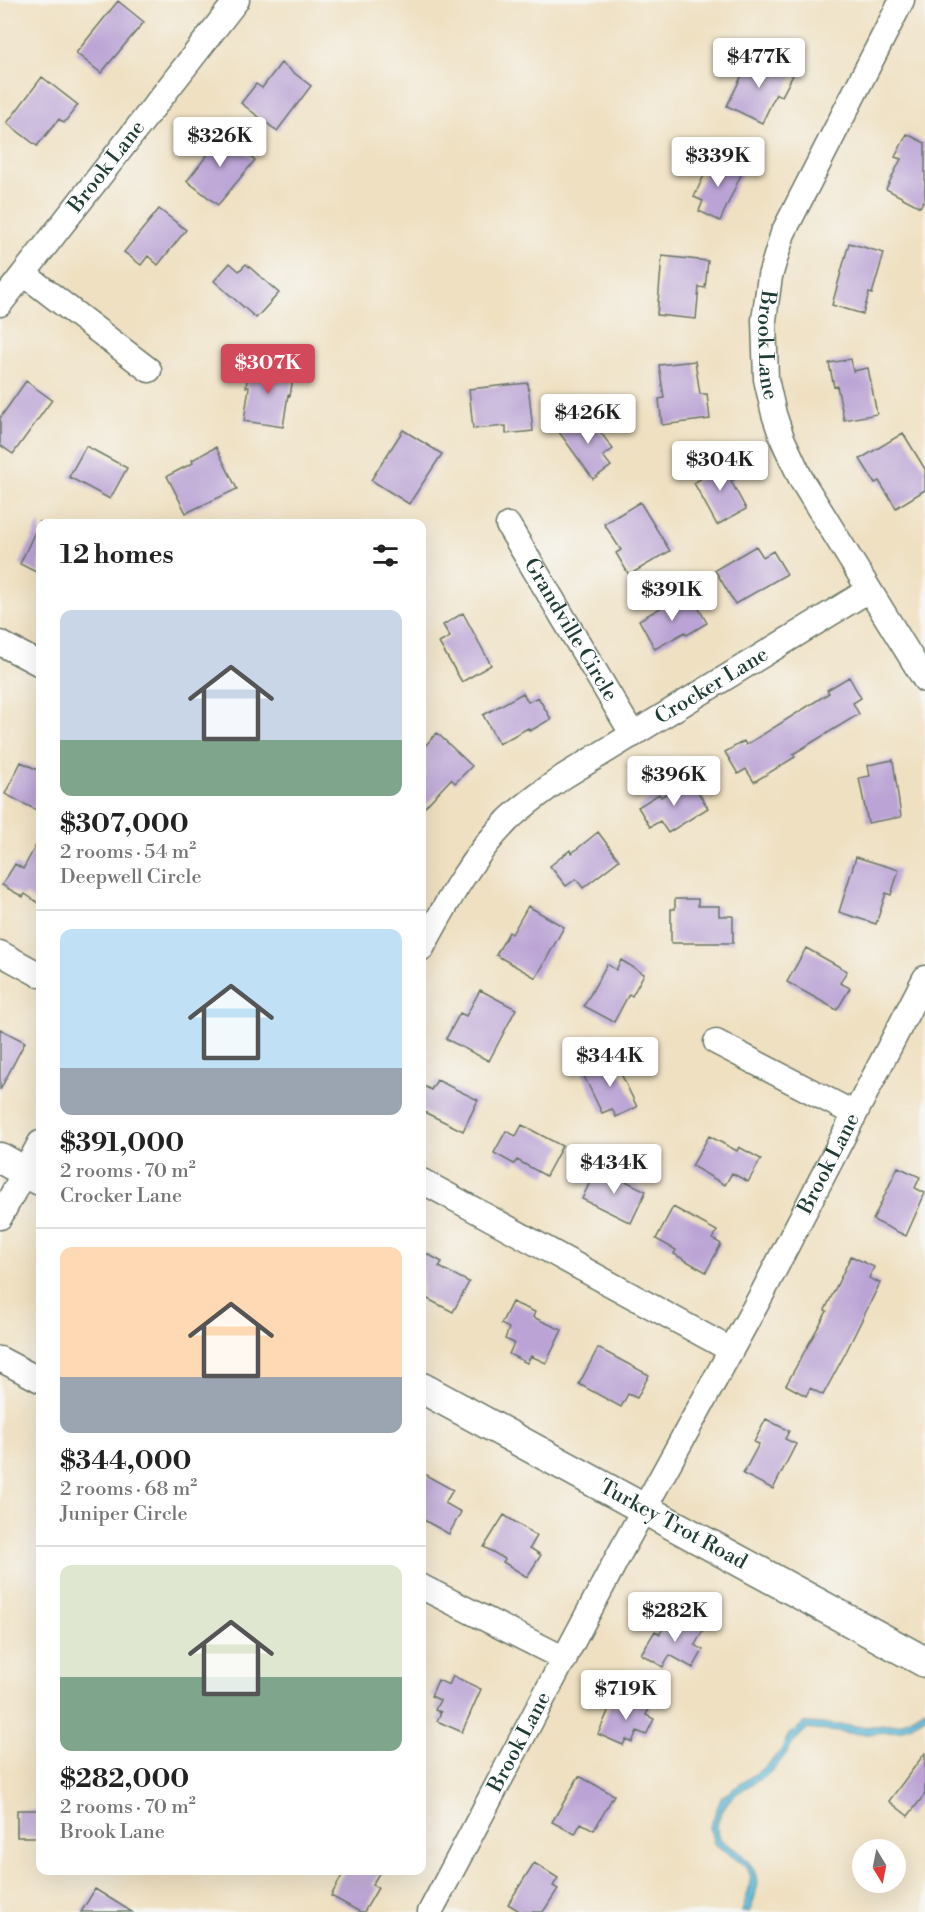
<!DOCTYPE html>
<html lang="en">
<head>
<meta charset="utf-8">
<style>
	body { margin:0; font-family:"Libre Bodoni",serif; background:#f6f6f6; color:#222; height:100vh; display:flex; flex-direction:column; font-size:22px; white-space:nowrap }
	* { box-sizing:border-box; margin:0 }
	p { font-size:20px; color:#767676 }
	.icon { flex:none; width:33px; height:33px; fill:none; stroke:currentColor; stroke-width:2; stroke-linecap:round; stroke-linejoin:round }
	.map { position:relative; flex:1; overflow:hidden }
	.side { position:absolute; left:36px; top:519px; width:390px; height:1356px; display:flex; flex-direction:column; background:#fff; border-radius:12px; box-shadow:0 6px 24px #0002 }
	.side>* { flex:none }
	.needle { width:39px; rotate:170deg }
	.tools { position:absolute; left:852px; top:1839px; display:grid; gap:12px }
	.tools a { display:grid; place-items:center; width:54px; height:54px; border-radius:50%; background:#fff; box-shadow:0 6px 24px #0002; font-size:30px }
	.price { position:absolute; translate:-50% -51px; padding:0 14px; border-radius:6px; background:#fff; color:#222; font-size:20px; line-height:39px; filter:drop-shadow(0 2px 3px #0008) }
	.price::after { content:''; position:absolute; left:50%; top:36px; width:18px; height:14px; margin-left:-9px; background:inherit; clip-path:polygon(0 0,100% 0,50% 100%) }
	.price.active { background:#d1495b; color:#fff }
	ul { padding:0; list-style:none }
	li { display:grid; align-content:center; gap:12px; height:318px; padding:0 24px }
	li+li { border-top:2px solid #e0e0e0 }
	li span { display:grid; place-items:center; height:186px; border-radius:12px; color:#555 }
	li>.icon { margin-inline-start:auto }
	span .icon { width:108px; height:108px; fill:#fffc; stroke-width:1 }
	li b { font-size:26px }
	h2 { display:flex; justify-content:space-between; align-items:center; height:72px; padding:0 24px; font-size:26px }
	.map>svg:first-child { display:block }
	.water { fill:#60bede; stroke:#407e89; stroke-width:1.5 }
	.building { fill:#bba4d5 }
	.lines { fill:none; stroke-linecap:round; stroke-linejoin:round }
	.minor-casing { stroke:#687665; stroke-width:27 }
	.tertiary-casing { stroke:#687665; stroke-width:33 }
	.minor { stroke:#fff; stroke-width:24 }
	.tertiary { stroke:#fff; stroke-width:30 }
	.labels { text-anchor:middle; dominant-baseline:central; stroke-width:6; stroke-linejoin:round; paint-order:stroke }
	.street-label { font-size:21px; fill:#1f3d34; stroke:#f6f6f2 }
</style>
</head>
<body>
<div class="map">
<svg width="925" height="1912" viewBox="0 0 925 1912">
	<rect width="100%" height="100%" fill="#f6f6f2"/>
	<filter id="ink" filterUnits="userSpaceOnUse"><feTurbulence type="fractalNoise" baseFrequency=".0167" numOctaves="2"/><feDisplacementMap in="SourceGraphic" scale="12" xChannelSelector="R" yChannelSelector="G"/><feConvolveMatrix kernelMatrix="1 2 1 2 8 2 1 2 1" color-interpolation-filters="sRGB"/></filter>
	<filter id="wash" filterUnits="userSpaceOnUse"><feTurbulence type="fractalNoise" baseFrequency=".008" numOctaves="4" result="noise"/><feDisplacementMap in="SourceGraphic" scale="24" xChannelSelector="R" yChannelSelector="G"/><feGaussianBlur stdDeviation="1.35" result="paint"/><feColorMatrix in="noise" values="0 0 0 0 0 0 0 0 0 0 0 0 0 0 0 0 0 1.4 0 .05"/><feComposite in="paint" operator="in"/></filter>
	<g filter="url(#wash)">
		<rect width="100%" height="100%" fill="#efe0c1"/>
		<path class="water" d="M925,1709V1717L902,1730L865,1734L807,1729C789,1742 787,1757 771,1771C758,1783 736,1789 726,1804C720,1813 713,1827 719,1838C722,1842 729,1846 734,1849C759,1867 762,1883 749,1912H742L749,1890L751,1876L746,1866L714,1843L710,1827L722,1797L767,1766L781,1751L789,1735L805,1723L865,1727L900,1724Z"/>
		<g id="blocks">
			<path class="building" d="M118,1L144,22L101,73L76,53Z
				M752,55L793,75L782,96L776,94L762,123L727,106Z
				M281,63L311,86L277,131L241,103L256,84L262,88Z
				M42,77L78,105L64,123L59,119L37,146L7,123Z
				M219,131L255,160L218,205L187,181L208,154L203,150Z
				M907,134L925,143V198L920,207L886,189L901,159L895,157Z
				M713,156L743,170L720,221L699,211L703,201L694,197Z
				M159,209L186,230L158,265L148,256L141,265L124,252Z
				M849,243L884,253L872,294L869,293L863,314L832,305Z
				M662,256L708,261L705,288L699,287L696,319L657,315Z
				M230,263L239,271L246,264L279,293L256,318L214,281Z
				M851,359L853,371L868,368L877,414L844,420L837,386L834,387L829,363Z
				M695,361L700,394H707L710,419L662,425L659,399L664,398L659,365Z
				M249,365L294,372L290,396L288,395L283,427L244,421L249,387H246Z
				M26,381L52,400L13,454L0,445V418Z
				M528,383L533,431L506,434V426L473,429L469,389Z
				M586,413L613,449L603,456L611,466L593,479L559,432Z
				M403,430L442,454L409,504L371,480Z
				M903,433L925,469V490L896,508L879,481L875,483L860,459Z
				M86,446L127,468L110,499L69,477Z
				M216,447L237,489L186,513L167,476L193,463L192,460Z
				M722,457L734,479L731,481L746,509L717,525L694,483L705,476L701,469Z
				M640,502L670,551L629,575L616,553L621,550L604,524Z
				M40,521V574L20,564Z
				M756,546L763,557L773,551L787,574L735,604L715,570Z
				M680,597L685,605L694,600L707,623L687,635L685,632L655,649L639,620Z
				M463,613L491,665L462,682L439,643L450,637L443,625Z
				M849,677L861,698L853,703L859,714L793,754L795,757L754,782L746,769L738,774L725,752L744,741L746,745L829,693L827,690Z
				M523,693L528,702L538,697L551,719L530,731L528,728L499,744L483,715Z
				M437,733L472,766L455,783L451,779L422,810V749Z
				M893,760L901,817L868,823L859,778L870,776L868,765Z
				M21,762L40,771V812L5,794Z
				M690,779L708,808L668,833L660,821L650,827L638,807L659,794L661,797Z
				M598,832L619,860L583,888L576,879L566,886L550,866L570,850L572,853Z
				M40,838V904L25,894L23,897L2,885L15,864L23,869Z
				M856,857L899,870L891,895L886,893L876,924L839,912Z
				M675,899H698V906H719V916H733V943H671V909H675Z
				M528,906L564,927L536,978L496,955L509,932L512,934Z
				M806,948L847,971L840,983L850,988L837,1010L787,982Z
				M621,960L644,974L632,996L629,994L614,1022L584,1006L607,964L616,970Z
				M480,990L516,1009L489,1061L446,1039L460,1013L466,1016Z
				M0,1029L25,1042L0,1090Z
				M613,1057L637,1107L616,1117L612,1109L602,1113L582,1072Z
				M437,1080L478,1100L463,1131L422,1111V1085L431,1090Z
				M522,1125L562,1146L546,1176L517,1160L514,1164L494,1153L506,1131L516,1136Z
				M709,1136L737,1151L739,1147L761,1159L748,1182L732,1173L725,1185L692,1166Z
				M597,1167L646,1191L631,1223L582,1199Z
				M898,1167L920,1177L915,1188L925,1193L906,1236L873,1220Z
				M673,1207L717,1231L713,1239L721,1244L706,1272L674,1254L676,1250L656,1239Z
				M422,1251L442,1262L439,1267L469,1282L453,1312L422,1296V1298Z
				M851,1256L874,1267L869,1278L880,1283L846,1352L823,1395L810,1388L806,1396L786,1385L827,1311L825,1310Z
				M512,1302L535,1312L533,1317L562,1330L546,1363L531,1356L527,1363L509,1354L514,1343L505,1339L509,1328L501,1324Z
				M598,1348L649,1375L637,1398L628,1394L621,1407L579,1384Z
				M766,1419L789,1431L785,1439L796,1444L773,1489L743,1474L759,1444L754,1442Z
				M422,1473L453,1490L445,1503L461,1512L449,1534L422,1519Z
				M504,1515L537,1536L530,1548L541,1555L527,1577L503,1562L505,1559L484,1547Z
				M672,1612L703,1630L695,1645L703,1650L693,1668L670,1655L663,1667L641,1654L655,1631L660,1634Z
				M453,1676L481,1689L462,1732L437,1721L441,1712L435,1710L440,1700L431,1696L438,1680L449,1685Z
				M623,1695L650,1707L646,1715L654,1719L646,1735L637,1731L632,1742L626,1739L623,1745L598,1734L611,1705L617,1707Z
				M925,1753V1794L908,1816L889,1801Z
				M579,1776L614,1795L594,1830L581,1823L575,1834L552,1822Z
				M17,1810H40V1837H17Z
				M534,1863L558,1878L553,1886L558,1889L543,1912H521L508,1904Z
				M345,1870H381L372,1885L378,1888L364,1912H360L331,1896Z
				M95,1889L132,1912H81Z"/>
		</g>
	</g>
	<g filter="url(#ink)">
		<use href="#blocks" fill-opacity="0" stroke="#687665" stroke-width="1.5"/>
		<g class="lines">
			<defs>
				<g id="minor">
					<path id="s1" d="M902,0L783,233L770,276L764,320L766,379L774,414L782,438L802,481L925,680"/>
					<path d="M24,274L149,370"/>
					<path id="s2" d="M0,304L237,0"/>
					<path id="s3" d="M508,525L633,735"/>
					<path d="M0,643L40,664"/>
					<path id="s4" d="M422,948C447,902 471,858 508,820C525,804 544,791 563,777L869,590"/>
					<path d="M0,953L40,975"/>
					<path d="M716,1042L855,1114"/>
					<path d="M422,1181L731,1350"/>
					<path d="M0,1217L40,1143"/>
					<path d="M0,1359L40,1380"/>
					<path d="M422,1587L565,1659"/>
					<path id="s5" d="M430,1912L622,1549L763,1292L925,978"/>
				</g>
				<g id="tertiary">
					<path d="M0,1158L40,1180"/>
					<path id="s6" d="M422,1388L925,1662"/>
				</g>
			</defs>
			<use href="#minor" class="minor-casing"/>
			<use href="#tertiary" class="tertiary-casing"/>
			<use href="#minor" class="minor"/>
			<use href="#tertiary" class="tertiary"/>
		</g>
	</g>
	<g class="labels">
		<g class="street-label">
			<text stroke="none"><textPath href="#s2" startOffset="174">Brook Lane</textPath></text>
			<text stroke="none"><textPath href="#s1" startOffset="376">Brook Lane</textPath></text>
			<text stroke="none"><textPath href="#s3" startOffset="122">Grandville Circle</textPath></text>
			<text stroke="none"><textPath href="#s4" startOffset="399">Crocker Lane</textPath></text>
			<text stroke="none"><textPath href="#s5" startOffset="848">Brook Lane</textPath></text>
			<text stroke="none"><textPath href="#s6" startOffset="286">Turkey Trot Road</textPath></text>
			<text stroke="none"><textPath href="#s5" startOffset="192">Brook Lane</textPath></text>
		</g>
	</g>
</svg>
<div class="tools">
<a><svg class="needle" viewBox="-14 -14 28 28"><path d="M0-13l5 13h-10z" fill="#e53935"/><path d="M0 13l5-13h-10z" fill="#767676"/></svg></a>
</div>
<b class="price" style="left:759px;top:89px">$477K</b>
<b class="price" style="left:220px;top:168px">$326K</b>
<b class="price" style="left:718px;top:188px">$339K</b>
<b class="price active" style="left:268px;top:395px">$307K</b>
<b class="price" style="left:588px;top:445px">$426K</b>
<b class="price" style="left:720px;top:492px">$304K</b>
<b class="price" style="left:672px;top:622px">$391K</b>
<b class="price" style="left:674px;top:807px">$396K</b>
<b class="price" style="left:610px;top:1088px">$344K</b>
<b class="price" style="left:614px;top:1195px">$434K</b>
<b class="price" style="left:675px;top:1643px">$282K</b>
<b class="price" style="left:626px;top:1721px">$719K</b>
<section class="side">
<h2>12 homes<svg class="icon" aria-label="filters" viewBox="0 0 24 24"><path d="M4 7h16M4 17h16"/><circle cx="9" cy="7" r="2"/><circle cx="15" cy="17" r="2"/></svg></h2>
<ul>
<li><span style="background:linear-gradient(#c9d6e8 70%,#7fa58c 0)"><svg class="icon" aria-label="home" viewBox="0 0 24 24"><path d="M3 11l9-7 9 7M6 9v11h12V9"/></svg></span><div><b>$307,000</b><p>2 rooms · 54 m²</p><p>Deepwell Circle</p></div></li>
<li><span style="background:linear-gradient(#bfe0f5 75%,#9aa5b1 0)"><svg class="icon" aria-label="home" viewBox="0 0 24 24"><path d="M3 11l9-7 9 7M6 9v11h12V9"/></svg></span><div><b>$391,000</b><p>2 rooms · 70 m²</p><p>Crocker Lane</p></div></li>
<li><span style="background:linear-gradient(#ffd9b3 70%,#9aa5b1 0)"><svg class="icon" aria-label="home" viewBox="0 0 24 24"><path d="M3 11l9-7 9 7M6 9v11h12V9"/></svg></span><div><b>$344,000</b><p>2 rooms · 68 m²</p><p>Juniper Circle</p></div></li>
<li><span style="background:linear-gradient(#dfe7d0 60%,#7fa58c 0)"><svg class="icon" aria-label="home" viewBox="0 0 24 24"><path d="M3 11l9-7 9 7M6 9v11h12V9"/></svg></span><div><b>$282,000</b><p>2 rooms · 70 m²</p><p>Brook Lane</p></div></li>
</ul>
</section>
</div>
</body>
</html>
